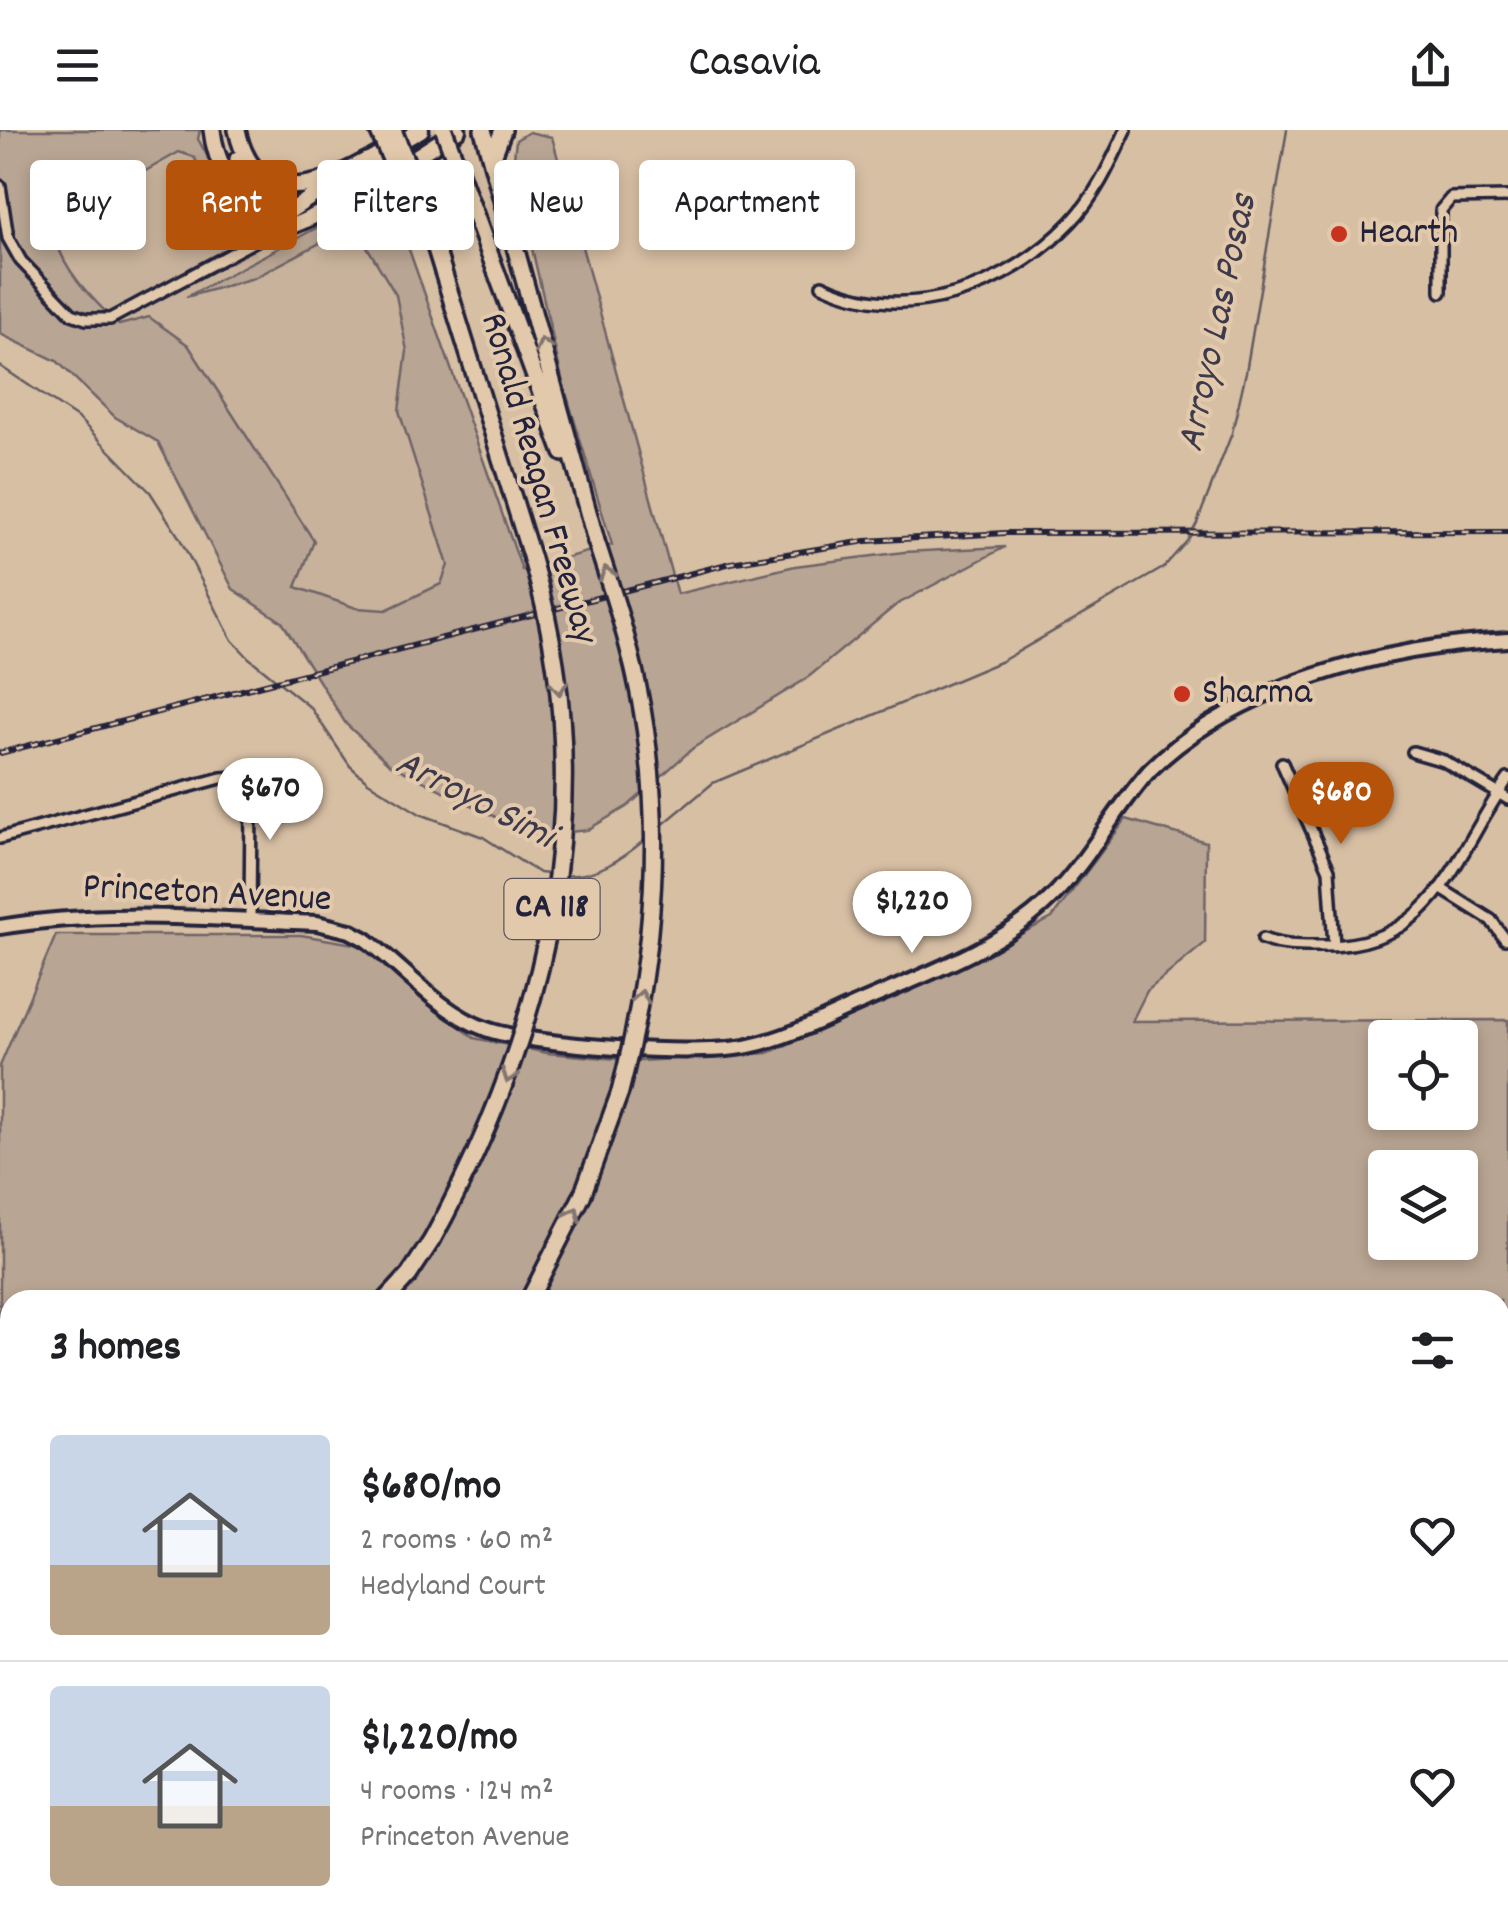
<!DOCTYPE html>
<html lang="en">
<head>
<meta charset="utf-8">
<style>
	body { margin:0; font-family:Dekko,sans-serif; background:#f6f6f6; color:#202124; height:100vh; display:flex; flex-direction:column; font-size:38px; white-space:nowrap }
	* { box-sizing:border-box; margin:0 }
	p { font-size:32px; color:#757577 }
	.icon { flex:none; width:55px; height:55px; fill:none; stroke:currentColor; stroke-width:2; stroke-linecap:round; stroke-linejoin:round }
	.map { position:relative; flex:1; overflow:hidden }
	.panel { position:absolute; left:0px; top:1160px; width:1510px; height:642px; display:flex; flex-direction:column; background:#fff; border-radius:30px 30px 0 0; box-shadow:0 5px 15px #0003 }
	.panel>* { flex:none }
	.top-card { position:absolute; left:30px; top:30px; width:1000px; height:90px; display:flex; gap:20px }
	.controls { position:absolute; left:1368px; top:890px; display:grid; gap:20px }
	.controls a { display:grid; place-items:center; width:110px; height:110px; border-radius:10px; background:#fff; box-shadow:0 5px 15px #0003; font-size:50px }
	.price { position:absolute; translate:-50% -85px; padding:0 22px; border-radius:35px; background:#fff; color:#222; font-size:32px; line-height:65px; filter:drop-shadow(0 2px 5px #0008) }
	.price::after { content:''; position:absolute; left:50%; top:60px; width:30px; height:22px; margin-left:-15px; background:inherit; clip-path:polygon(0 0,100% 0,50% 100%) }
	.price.on { background:#b45309; color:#fff }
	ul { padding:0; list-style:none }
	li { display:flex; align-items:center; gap:30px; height:250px; padding:0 50px }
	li+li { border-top:2px solid #e0e0e0 }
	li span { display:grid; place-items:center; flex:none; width:280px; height:200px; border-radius:10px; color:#555 }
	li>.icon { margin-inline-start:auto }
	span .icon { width:120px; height:120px; fill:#fffc; stroke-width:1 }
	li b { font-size:42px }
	h2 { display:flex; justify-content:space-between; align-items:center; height:120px; padding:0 50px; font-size:42px }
	.chip { padding:0 35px; border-radius:10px; background:#fff; box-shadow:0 5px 15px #0003; font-size:35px; line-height:90px }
	.chip.on { background:#b45309; color:#fff }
	header { display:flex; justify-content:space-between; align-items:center; height:130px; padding:0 50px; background:#fff; font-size:45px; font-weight:600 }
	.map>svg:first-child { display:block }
	.built { fill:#c8b29b }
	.green { fill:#b9a593; stroke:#6e6467; stroke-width:2.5; fill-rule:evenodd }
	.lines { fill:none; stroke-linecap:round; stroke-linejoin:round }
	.stream { stroke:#635b61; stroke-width:2.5 }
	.street-casing { stroke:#22223b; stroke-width:16 }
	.secondary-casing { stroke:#22223b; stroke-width:20 }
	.primary-casing { stroke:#22223b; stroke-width:21 }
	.highway-casing { stroke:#22223b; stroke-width:22 }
	.street { stroke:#e3c9ab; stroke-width:9 }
	.secondary { stroke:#e3c9ab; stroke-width:12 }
	.primary { stroke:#e3c9ab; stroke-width:14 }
	.highway { stroke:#e3c9ab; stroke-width:15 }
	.rail-casing { stroke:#22223b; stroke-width:6 }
	.rail { stroke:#e3c9ab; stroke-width:2.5; stroke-dasharray:8; stroke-linecap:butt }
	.highway-bridge-casing { stroke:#22223b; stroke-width:22; stroke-linecap:butt }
	.highway-bridge { stroke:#e3c9ab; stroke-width:15 }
	.oneway { stroke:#827673 }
	.poi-dot { fill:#c8321e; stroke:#e3c9ab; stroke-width:4 }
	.labels { text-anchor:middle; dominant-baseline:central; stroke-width:8; stroke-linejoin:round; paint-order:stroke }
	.shield { fill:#e3c9ab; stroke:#5c545d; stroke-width:2.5 }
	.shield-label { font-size:35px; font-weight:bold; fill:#22223b }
	.poi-label { font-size:38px; fill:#22223b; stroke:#e3c9ab; text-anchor:start }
	.street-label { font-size:38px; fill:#22223b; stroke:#e3c9ab }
	.water-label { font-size:40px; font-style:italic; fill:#3d3a4b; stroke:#e3c9ab }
</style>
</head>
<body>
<header><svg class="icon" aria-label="menu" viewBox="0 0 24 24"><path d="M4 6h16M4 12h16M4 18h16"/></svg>Casavia<svg class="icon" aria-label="share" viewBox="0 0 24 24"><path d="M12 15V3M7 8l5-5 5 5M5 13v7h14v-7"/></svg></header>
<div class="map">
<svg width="1508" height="1802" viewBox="0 0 1508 1802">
	<rect width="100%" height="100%" fill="#d7bfa4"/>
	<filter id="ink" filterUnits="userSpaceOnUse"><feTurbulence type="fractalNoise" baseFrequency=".01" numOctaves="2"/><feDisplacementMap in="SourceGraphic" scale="20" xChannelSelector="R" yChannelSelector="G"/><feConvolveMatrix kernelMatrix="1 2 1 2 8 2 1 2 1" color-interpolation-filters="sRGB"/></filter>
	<g filter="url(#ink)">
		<path class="built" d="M192,10L264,136L363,85L405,168L463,465L384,490L295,461L308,414L151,197L92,180L45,96Z"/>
		<path class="green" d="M0,0H200L198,9L238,82L236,103L194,27L179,22L52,94C58,136 90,167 119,195L149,187L188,215L314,411L296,457L356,478L386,480L441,454L448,435L399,281L407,221L396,165L354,95L254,148L186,167L388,60L522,440L612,415L563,253L513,36L516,10L529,2L552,7L677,464L795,436L904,422L1005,417L896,475L806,549L693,618L628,676L587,700L534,706L389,634L346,594L282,492L233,459L158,312L115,287L57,231L0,204Z
			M1126,689L1206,712L1205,813L1147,861L1132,891L1508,890V1751L1500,1748V1170H10V1256L0,1254V936L56,805H301L360,815L474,908L547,923L641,931L768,923L910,861L1052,788ZM1385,908H1460V982H1385ZM1385,1038H1460V1112H1385Z
			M10,1363V1677L0,1675V1366Z
			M406,1793H1020L1015,1802H414Z
			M1366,1793L1369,1802H1078L1054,1793Z"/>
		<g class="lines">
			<path class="stream" d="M0,236L79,289L150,362L179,407L232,510L249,528L311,578L350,636L368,652L420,684L483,707L539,743L548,744
				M661,696L713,653L1002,531L1163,438L1188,410L1197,393L1232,303L1246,242L1287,0
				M561,745C595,749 623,728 647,708"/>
			<defs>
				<path id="street" d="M0,56L8,108L21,131L72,184L86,189H110L268,104
					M822,155C908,196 1008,158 1071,92C1096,66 1111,32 1126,0
					M1441,162V80L1451,68L1508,67
					M1413,622L1444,631L1508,669
					M1282,633L1329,740L1334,816
					M0,708L221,648L235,647L249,659L251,668L250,790
					M1440,758L1491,790L1505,809
					M1263,809C1283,817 1302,816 1324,816C1436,816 1454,726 1508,649
					M0,1728L10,1729
					M344,1792L353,1802
					M1472,1792L1475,1802
					M106,1802L122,1792"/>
				<path id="secondary" d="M0,797C104,779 212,789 317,793L350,801L365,809C404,838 439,882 486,899C532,916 700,927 749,916C788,908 825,888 862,872C926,844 1003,817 1053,766C1090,728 1115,679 1150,640C1237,554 1389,516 1508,510"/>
				<path id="primary" d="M360,35L421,0
					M269,103L281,87L342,47
					M268,104C325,89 406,32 458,0"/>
				<path id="highway" d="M212,0C216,40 242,76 268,104
					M237,0C254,78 314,60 366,31
					M483,0L596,411
					M238,29L262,76L268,100
					M492,29L503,0
					M459,41L563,323
					M419,64L532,429
					M386,1170L409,1145L432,1110
					M529,1170L582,1066L620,962
					M0,1410L10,1407
					M0,1446L10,1443
					M0,1552L10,1550
					M0,1574L10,1570"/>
			</defs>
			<use href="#street" class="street-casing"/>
			<use href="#secondary" class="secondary-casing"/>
			<use href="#primary" class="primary-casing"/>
			<use href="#highway" class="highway-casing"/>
			<use href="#street" class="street"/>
			<use href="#secondary" class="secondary"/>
			<use href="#primary" class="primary"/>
			<use href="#highway" class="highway"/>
			<defs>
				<path id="rail" d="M0,623L731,433L866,411L1005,403L1508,402"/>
			</defs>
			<use href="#rail" class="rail-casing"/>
			<use href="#rail" class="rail"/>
			<defs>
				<path id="highway-bridge" d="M378,0L409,70
					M393,0L419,64
					M444,0L459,41
					M596,411C612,460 628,508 638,558C666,693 654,830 620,962
					M432,1110C549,896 602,668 532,429"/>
			</defs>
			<use href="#highway-bridge" class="highway-bridge-casing"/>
			<use href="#highway-bridge" class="highway-bridge"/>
		</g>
		<defs><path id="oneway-chevron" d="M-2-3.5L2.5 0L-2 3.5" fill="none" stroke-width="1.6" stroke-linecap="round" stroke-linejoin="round" transform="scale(2.5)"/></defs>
		<g class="oneway">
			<use href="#oneway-chevron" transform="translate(543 215) rotate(-106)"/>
			<use href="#oneway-chevron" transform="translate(607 443) rotate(-108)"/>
			<use href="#oneway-chevron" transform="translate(559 558) rotate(85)"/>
			<use href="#oneway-chevron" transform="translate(641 867) rotate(-80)"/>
			<use href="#oneway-chevron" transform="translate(509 946) rotate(110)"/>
			<use href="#oneway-chevron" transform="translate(574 1084) rotate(-64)"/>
		</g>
	</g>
	<g class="poi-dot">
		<circle cx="1339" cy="104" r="10"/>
		<circle cx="1182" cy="564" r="10"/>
	</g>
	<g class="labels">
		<rect class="shield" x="504.5" y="749" width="95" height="60" rx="8"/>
		<g class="shield-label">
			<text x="552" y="779">CA 118</text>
		</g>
		<g class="poi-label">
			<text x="1359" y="104">Hearth</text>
			<text x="1202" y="564">Sharma</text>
		</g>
		<g class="street-label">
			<text transform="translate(537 349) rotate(74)">Ronald Reagan Freeway</text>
			<text transform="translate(207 765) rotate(3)">Princeton Avenue</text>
		</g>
		<g class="water-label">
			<text transform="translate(1220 193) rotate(-78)">Arroyo Las Posas</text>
			<text transform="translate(474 672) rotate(27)">Arroyo Simi</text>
		</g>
	</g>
</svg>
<div class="controls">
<a><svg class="icon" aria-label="locate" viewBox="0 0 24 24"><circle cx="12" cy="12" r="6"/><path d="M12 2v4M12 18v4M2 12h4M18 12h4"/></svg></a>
<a><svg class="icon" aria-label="layers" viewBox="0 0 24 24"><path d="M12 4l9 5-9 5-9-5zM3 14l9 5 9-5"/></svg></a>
</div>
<b class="price" style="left:270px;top:713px">$670</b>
<b class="price on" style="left:1341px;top:717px">$680</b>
<b class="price" style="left:912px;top:826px">$1,220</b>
<div class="top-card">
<a class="chip">Buy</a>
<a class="chip on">Rent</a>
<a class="chip">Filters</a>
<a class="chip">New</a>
<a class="chip">Apartment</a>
</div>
<section class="panel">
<h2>3 homes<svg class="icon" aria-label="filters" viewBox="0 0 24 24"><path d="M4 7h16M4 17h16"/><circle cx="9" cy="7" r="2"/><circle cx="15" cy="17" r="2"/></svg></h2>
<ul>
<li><span style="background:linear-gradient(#c9d6e8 65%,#b9a48a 0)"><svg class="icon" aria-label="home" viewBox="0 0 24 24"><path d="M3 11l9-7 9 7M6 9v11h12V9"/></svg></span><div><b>$680/mo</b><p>2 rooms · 60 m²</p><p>Hedyland Court</p></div><svg class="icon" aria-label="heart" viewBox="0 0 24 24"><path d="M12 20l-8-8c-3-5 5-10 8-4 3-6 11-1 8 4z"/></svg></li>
<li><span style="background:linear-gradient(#c9d6e8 60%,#b9a48a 0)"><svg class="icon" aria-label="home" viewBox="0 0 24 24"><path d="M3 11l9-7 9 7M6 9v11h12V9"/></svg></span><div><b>$1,220/mo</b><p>4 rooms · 124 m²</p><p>Princeton Avenue</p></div><svg class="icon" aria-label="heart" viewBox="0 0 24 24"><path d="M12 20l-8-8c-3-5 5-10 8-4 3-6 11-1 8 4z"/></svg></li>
</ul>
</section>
</div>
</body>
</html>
